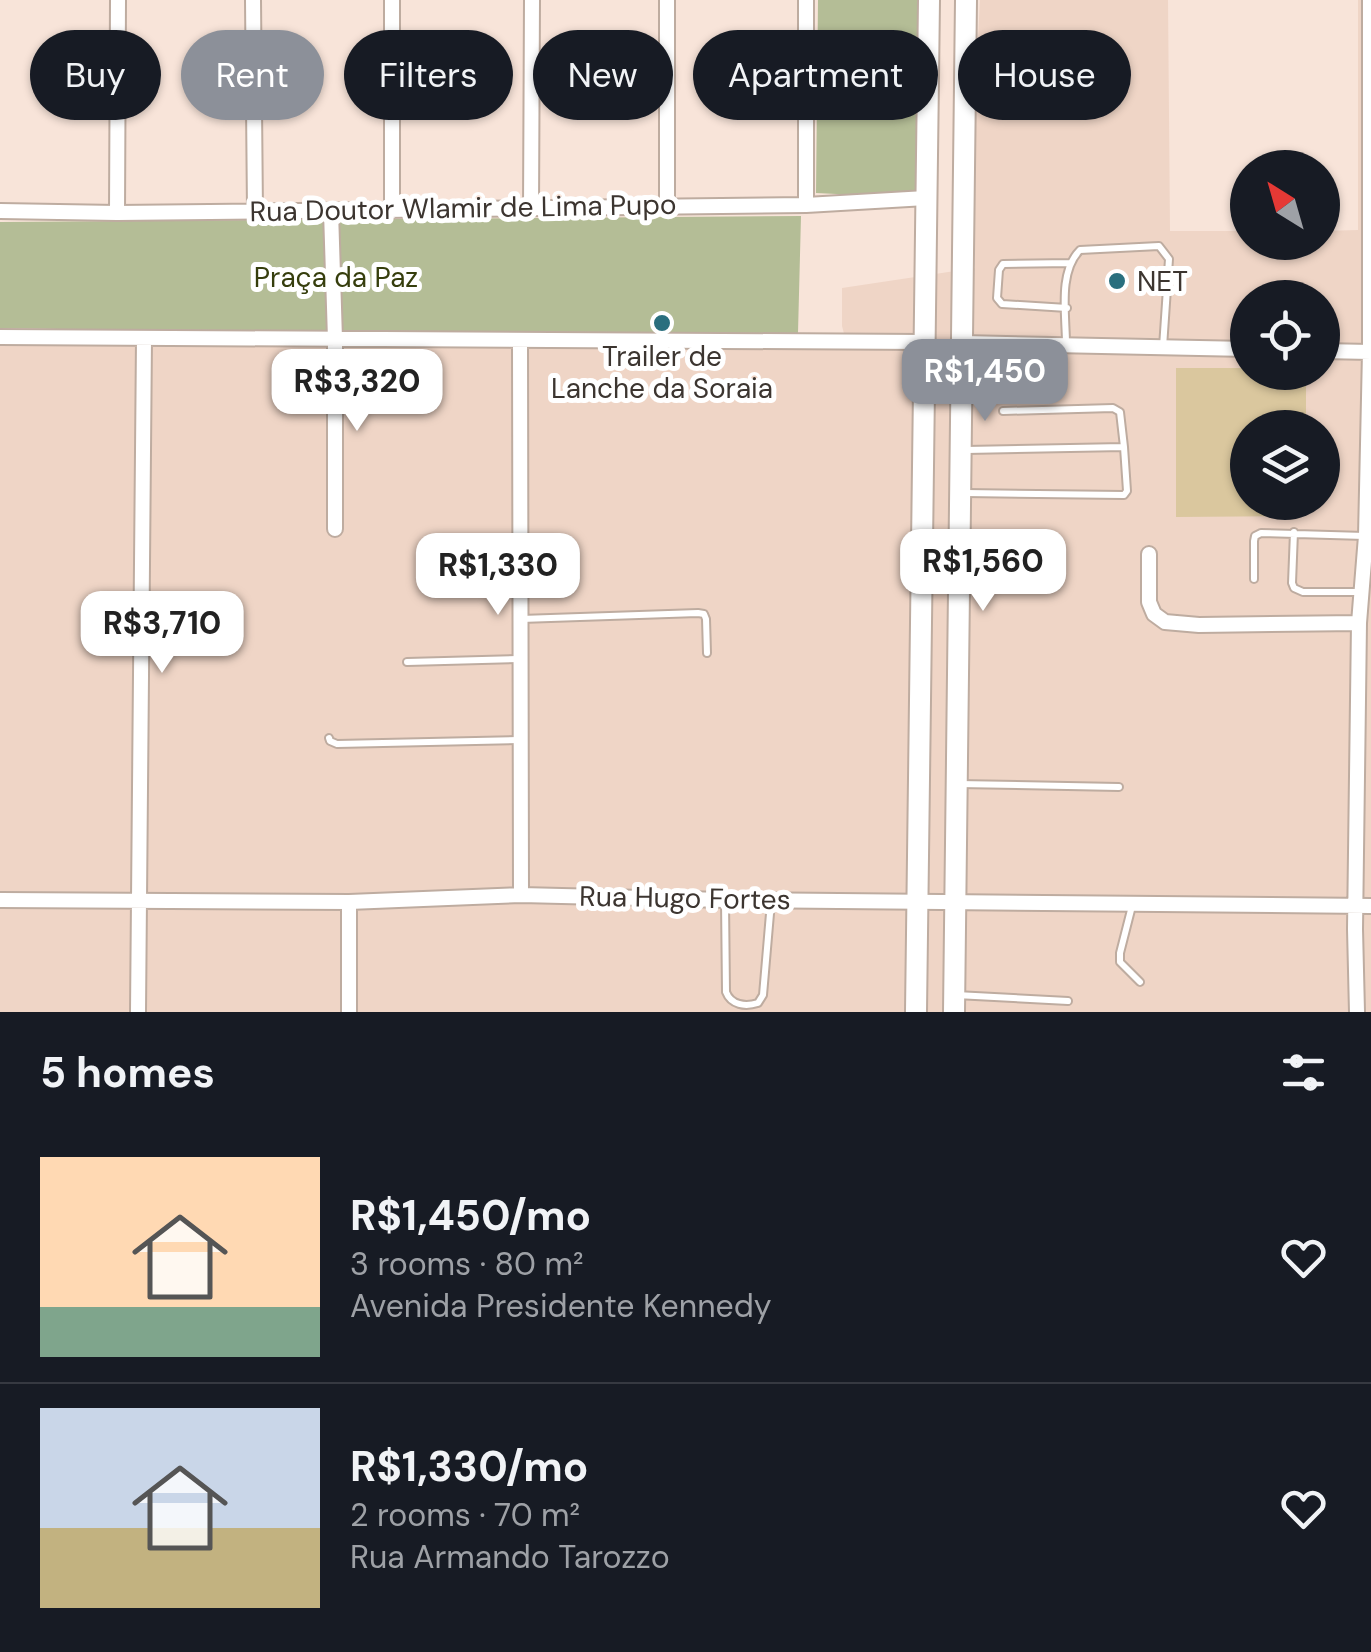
<!DOCTYPE html>
<html lang="en">
<head>
<meta charset="utf-8">
<style>
	body { margin:0; font-family:"DM Sans",sans-serif; background:#242831; color:#f1f3f6; height:100vh; display:flex; flex-direction:column; font-size:38px; white-space:nowrap }
	* { box-sizing:border-box; margin:0 }
	p { font-size:32px; color:#9ea1a6 }
	.icon { flex:none; width:55px; height:55px; fill:none; stroke:currentColor; stroke-width:2; stroke-linecap:round; stroke-linejoin:round }
	.map { position:relative; height:1012px; overflow:hidden }
	.drawer { display:flex; flex-direction:column; background:#171b24; flex:1 }
	.drawer>* { flex:none }
	.top-card { position:absolute; left:30px; top:30px; width:1312px; height:90px; display:flex; gap:20px }
	.needle { width:65px; rotate:323deg }
	.controls { position:absolute; left:1230px; top:150px; display:grid; gap:20px }
	.controls a { display:grid; place-items:center; width:110px; height:110px; border-radius:50%; background:#171b24; box-shadow:0 2px 8px #0004; font-size:50px }
	.price { position:absolute; translate:-50% -85px; padding:0 22px; border-radius:20px; background:#fff; color:#222; font-size:32px; line-height:65px; filter:drop-shadow(0 2px 5px #0008) }
	.price::after { content:''; position:absolute; left:50%; top:60px; width:30px; height:22px; margin-left:-15px; background:inherit; clip-path:polygon(0 0,100% 0,50% 100%) }
	.price.current { background:#8c9099; color:#fff }
	ul { padding:0; list-style:none }
	li { display:flex; align-items:center; gap:30px; height:250px; padding:0 40px }
	li+li { border-top:2px solid #363941 }
	li span { display:grid; place-items:center; flex:none; width:280px; height:200px; border-radius:0px; color:#555 }
	li>.icon { margin-inline-start:auto }
	span .icon { width:120px; height:120px; fill:#fffc; stroke-width:1 }
	li b { font-size:42px }
	h2 { display:flex; justify-content:space-between; align-items:center; height:120px; padding:0 40px; font-size:42px }
	.tag { padding:0 35px; border-radius:45px; background:#171b24; box-shadow:0 2px 8px #0004; font-size:35px; line-height:90px }
	.tag.current { background:#8c9099; color:#fff }
	.map>svg:first-child { display:block }
	.built { fill:#efd5c6; fill-rule:evenodd }
	.green { fill:#b4bd96 }
	.building { fill:#dac79e }
	.lines { fill:none; stroke-linecap:round; stroke-linejoin:round }
	.lane-casing { stroke:#beaca0; stroke-width:10 }
	.street-casing { stroke:#beaca0; stroke-width:18 }
	.secondary-casing { stroke:#beaca0; stroke-width:24 }
	.lane { stroke:#fff; stroke-width:6 }
	.street { stroke:#fff; stroke-width:14 }
	.secondary { stroke:#fff; stroke-width:20 }
	.poi-dot { fill:#2a6f7e; stroke:#fff; stroke-width:4 }
	.labels { text-anchor:middle; dominant-baseline:central; stroke-width:10; stroke-linejoin:round; paint-order:stroke }
	.street-label { font-size:28px; fill:#3c3530; stroke:#fff }
	.park-label { font-size:28px; fill:#363e0d; stroke:#fff }
	.poi-label { font-size:28px; fill:#3c3530; stroke:#fff; text-anchor:start }
</style>
</head>
<body>
<div class="map">
<svg width="1371" height="1012" viewBox="0 0 1371 1012">
	<rect width="100%" height="100%" fill="#f8e4d9"/>
	<path class="built" d="M980,0H1168L1170,231H1247L1248,242H1322L1323,231L1358,230V0H1371V1012H0V338L846,341L842,326V288L975,268L972,150ZM1248,298H1322V372H1248ZM1248,428H1322V502H1248Z"/>
	<path class="green" d="M818,0H917V198L816,193Z
		M801,216L798,333L335,334L0,328V222Z"/>
	<path class="building" d="M1176,368H1248V372H1290V384H1306V428H1248V502H1306V516L1176,517Z"/>
	<g class="lines">
		<defs>
			<path id="lane" d="M1067,308L1002,304L997,298L999,270L1003,264L1071,263
				M1066,344C1066,315 1058,272 1080,250L1159,246L1169,259L1163,347
				M966,450L1124,447L1120,412L1113,408L1003,411
				M965,493L1124,495L1127,491L1124,447
				M1294,532L1292,583L1294,588L1303,592H1360
				M1254,579V541L1255,536L1261,533L1365,536
				M521,619L698,613L704,614L706,619L707,653
				M407,662L519,659
				M329,738L330,741L337,744L519,740
				M958,784L1119,787
				M725,901L726,992C731,1005 745,1007 758,1003L763,995L771,902
				M1132,906L1120,953V962L1140,982
				M956,995L1068,1001"/>
			<path id="street" d="M253,0L255,211
				M392,0V211
				M806,205V0
				M667,206V0
				M531,209L532,0
				M0,211L117,213L806,205L926,198
				M331,211L335,339V529
				M117,213L118,0
				M0,337L924,342
				M520,341L521,895
				M961,343L1248,349
				M1322,351L1371,352
				M1149,554V602L1154,614L1165,622L1199,625L1359,623
				M0,900L349,902L521,895L725,900L1371,906
				M138,1012L144,339
				M349,1012V902
				M1357,1012L1355,929L1359,623L1366,536L1370,352V0"/>
			<path id="secondary" d="M916,1012L929,0
				M954,1012L966,0"/>
		</defs>
		<use href="#lane" class="lane-casing"/>
		<use href="#street" class="street-casing"/>
		<use href="#secondary" class="secondary-casing"/>
		<use href="#lane" class="lane"/>
		<use href="#street" class="street"/>
		<use href="#secondary" class="secondary"/>
	</g>
	<g class="poi-dot">
		<circle cx="1117" cy="281" r="10"/>
		<circle cx="662" cy="323" r="10"/>
	</g>
	<g class="labels">
		<g class="street-label">
			<text transform="translate(463 208) rotate(-1)">Rua Doutor Wlamir de Lima Pupo</text>
			<text transform="translate(685 898) rotate(1)">Rua Hugo Fortes</text>
		</g>
		<g class="park-label">
			<text x="336" y="277">Praça da Paz</text>
		</g>
		<g class="poi-label">
			<text x="1137" y="281">NET</text>
			<text x="662" y="356" text-anchor="middle">Trailer de<tspan x="662" dy="32">Lanche da Soraia</tspan></text>
		</g>
	</g>
</svg>
<div class="controls">
<a><svg class="needle" viewBox="-14 -14 28 28"><path d="M0-13l5 13h-10z" fill="#e53935"/><path d="M0 13l5-13h-10z" fill="#9ea1a6"/></svg></a>
<a><svg class="icon" aria-label="locate" viewBox="0 0 24 24"><circle cx="12" cy="12" r="6"/><path d="M12 2v4M12 18v4M2 12h4M18 12h4"/></svg></a>
<a><svg class="icon" aria-label="layers" viewBox="0 0 24 24"><path d="M12 4l9 5-9 5-9-5zM3 14l9 5 9-5"/></svg></a>
</div>
<b class="price current" style="left:985px;top:424px">R$1,450</b>
<b class="price" style="left:357px;top:434px">R$3,320</b>
<b class="price" style="left:983px;top:614px">R$1,560</b>
<b class="price" style="left:498px;top:618px">R$1,330</b>
<b class="price" style="left:162px;top:676px">R$3,710</b>
<div class="top-card">
<a class="tag">Buy</a>
<a class="tag current">Rent</a>
<a class="tag">Filters</a>
<a class="tag">New</a>
<a class="tag">Apartment</a>
<a class="tag">House</a>
</div>
</div>
<section class="drawer">
<h2>5 homes<svg class="icon" aria-label="filters" viewBox="0 0 24 24"><path d="M4 7h16M4 17h16"/><circle cx="9" cy="7" r="2"/><circle cx="15" cy="17" r="2"/></svg></h2>
<ul>
<li><span style="background:linear-gradient(#ffd9b3 75%,#7fa58c 0)"><svg class="icon" aria-label="home" viewBox="0 0 24 24"><path d="M3 11l9-7 9 7M6 9v11h12V9"/></svg></span><div><b>R$1,450/mo</b><p>3 rooms · 80 m²</p><p>Avenida Presidente Kennedy</p></div><svg class="icon" aria-label="heart" viewBox="0 0 24 24"><path d="M12 20l-8-8c-3-5 5-10 8-4 3-6 11-1 8 4z"/></svg></li>
<li><span style="background:linear-gradient(#c9d6e8 60%,#c2b280 0)"><svg class="icon" aria-label="home" viewBox="0 0 24 24"><path d="M3 11l9-7 9 7M6 9v11h12V9"/></svg></span><div><b>R$1,330/mo</b><p>2 rooms · 70 m²</p><p>Rua Armando Tarozzo</p></div><svg class="icon" aria-label="heart" viewBox="0 0 24 24"><path d="M12 20l-8-8c-3-5 5-10 8-4 3-6 11-1 8 4z"/></svg></li>
</ul>
</section>
</body>
</html>
